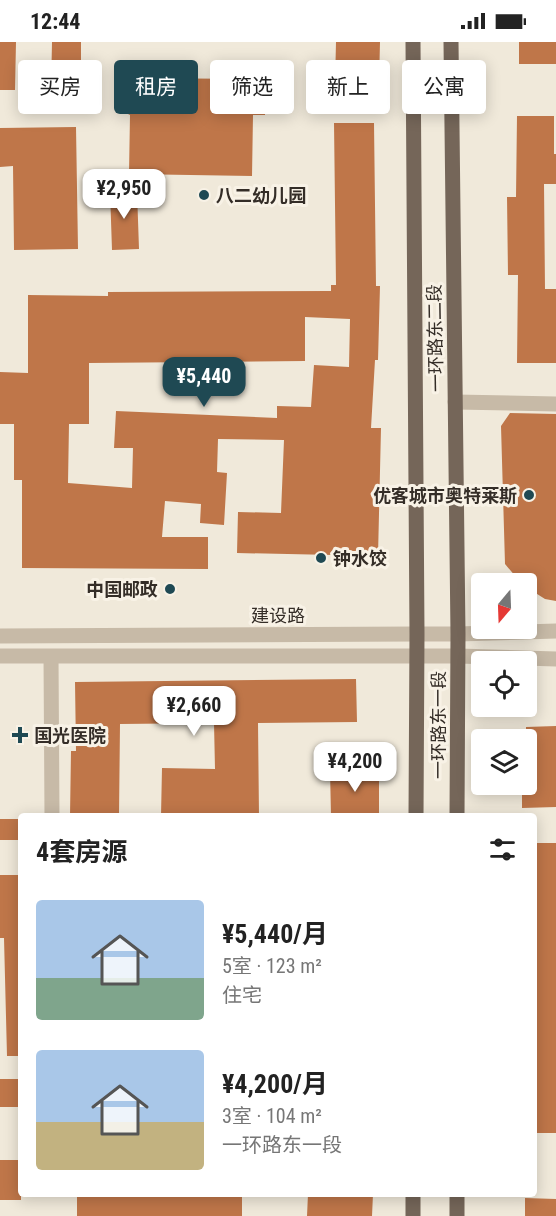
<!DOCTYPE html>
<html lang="zh">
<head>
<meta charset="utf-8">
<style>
	body { margin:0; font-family:"Roboto Condensed","Noto Sans SC",sans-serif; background:#f6f6f6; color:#222; height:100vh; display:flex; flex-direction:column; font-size:22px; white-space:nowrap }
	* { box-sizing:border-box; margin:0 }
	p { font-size:20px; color:#767676 }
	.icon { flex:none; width:33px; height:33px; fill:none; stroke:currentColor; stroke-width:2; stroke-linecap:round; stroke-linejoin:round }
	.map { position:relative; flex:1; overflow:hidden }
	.drawer { position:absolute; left:18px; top:771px; width:519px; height:384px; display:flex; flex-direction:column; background:#fff; border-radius:6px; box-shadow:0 3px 15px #0003 }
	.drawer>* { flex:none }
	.top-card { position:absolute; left:18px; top:18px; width:520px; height:54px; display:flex; gap:12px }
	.needle { width:39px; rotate:199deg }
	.buttons { position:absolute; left:471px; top:531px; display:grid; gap:12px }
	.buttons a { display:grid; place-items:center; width:66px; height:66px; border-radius:6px; background:#fff; box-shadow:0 3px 15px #0003; font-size:30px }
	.price { position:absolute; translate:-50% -51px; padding:0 14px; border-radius:12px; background:#fff; color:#222; font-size:20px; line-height:39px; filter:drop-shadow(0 2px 3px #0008) }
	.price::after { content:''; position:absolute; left:50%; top:36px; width:18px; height:14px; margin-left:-9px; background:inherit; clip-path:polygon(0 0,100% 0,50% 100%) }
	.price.on { background:#1f4953; color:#fff }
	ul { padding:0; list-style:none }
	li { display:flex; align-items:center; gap:18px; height:150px; padding:0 18px }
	li span { display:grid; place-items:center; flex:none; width:168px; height:120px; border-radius:6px; color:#555 }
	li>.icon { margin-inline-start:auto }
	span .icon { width:72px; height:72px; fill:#fffc; stroke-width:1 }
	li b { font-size:26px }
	h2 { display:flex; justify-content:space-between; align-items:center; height:72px; padding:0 18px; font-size:26px }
	.chip { padding:0 21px; border-radius:6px; background:#fff; box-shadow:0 3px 15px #0003; font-size:21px; line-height:54px }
	.chip.on { background:#1f4953; color:#fff }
	.status { display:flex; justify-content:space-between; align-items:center; height:42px; padding:0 30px; background:#fff; direction:ltr }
	.status svg { height:16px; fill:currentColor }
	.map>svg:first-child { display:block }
	.building { fill:#bf7649; fill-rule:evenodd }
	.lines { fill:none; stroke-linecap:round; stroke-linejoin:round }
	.minor { stroke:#c7baa7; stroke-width:15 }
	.major { stroke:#756659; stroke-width:15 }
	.poi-dot { fill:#1f4953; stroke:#f8f2e6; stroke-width:2 }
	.labels { text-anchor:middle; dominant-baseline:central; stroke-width:6; stroke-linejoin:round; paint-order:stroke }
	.poi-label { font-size:18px; font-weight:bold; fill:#342d27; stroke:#f8f2e6; text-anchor:start }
	.street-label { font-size:18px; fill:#342d27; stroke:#f8f2e6 }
</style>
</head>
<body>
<div class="status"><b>12:44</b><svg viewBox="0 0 49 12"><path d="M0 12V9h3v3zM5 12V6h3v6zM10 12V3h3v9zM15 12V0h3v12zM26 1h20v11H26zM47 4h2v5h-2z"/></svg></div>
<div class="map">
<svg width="556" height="1174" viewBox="0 0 556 1174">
	<rect width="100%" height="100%" fill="#f0e9da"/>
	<path class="building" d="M0,0H16L15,48H0Z
		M52,0H81V49L51,48Z
		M336,0H380L379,41L335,42Z
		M519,0H556V22H519Z
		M128,36L265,37V73H253L252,134L129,132L130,73L128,72Z
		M517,74H554V112H556V142H544L545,247H556V321H517L518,233H508L507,155H516Z
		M334,81H374L376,244H380L378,318H375L371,386H381L378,514L237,511L238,470L281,471L284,398L218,397L217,430L227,431L224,483L200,481L201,462L165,459L162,495H208V527L22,526V438H14V382H0V330L28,331V253L108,254V250L331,249V243H336ZM305,275L350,277L349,325L314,323L311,365L277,364V376L116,369L114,406H133L132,446L68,441L69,382H89V321L305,319Z
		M76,85L78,207L14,208L13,124L0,125V86Z
		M110,149H137L139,207L112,208Z
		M510,371L556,372V559L545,557L526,545V542H522L505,522L501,384Z
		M356,637L357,680L258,681L259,774H161L162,726L215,727L214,681L120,682L119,774H70L71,709H76L75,640Z
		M556,684V765L522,766V742H526V685Z
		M379,727V774H331L330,728Z
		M0,777H21V798H0Z
		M534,801H556V1091H534Z
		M0,833H21V1014H7L4,896H0Z
		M0,1037H21V1065H0Z
		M0,1118H21V1158H0Z
		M77,1152H242V1174H77Z
		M308,1152H373L372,1174H307Z
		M525,1156L556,1157V1174H525Z"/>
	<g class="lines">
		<path class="minor" d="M455,360L556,362
			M0,594L417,592H458L556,589
			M0,614H458L556,617
			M51,614L52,774"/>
		<path class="major" d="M413,0L417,592L416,774
			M451,0L458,592L457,774
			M413,1174V1152
			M457,1174V1152"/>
	</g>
	<g class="poi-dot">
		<circle cx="204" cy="153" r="6"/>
		<circle cx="529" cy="453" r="6"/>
		<circle cx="321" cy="516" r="6"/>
		<circle cx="170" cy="547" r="6"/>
		<path d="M17 684h6v6h6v6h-6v6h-6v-6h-6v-6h6z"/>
	</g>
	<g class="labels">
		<g class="poi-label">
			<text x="216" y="153">八二幼儿园</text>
			<text x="517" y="453" text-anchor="end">优客城市奥特莱斯</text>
			<text x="333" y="516">钟水饺</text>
			<text x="158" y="547" text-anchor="end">中国邮政</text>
			<text x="34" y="693">国光医院</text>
		</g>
		<g class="street-label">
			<text transform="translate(435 296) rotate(-91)">一环路东二段</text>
			<text x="278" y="573">建设路</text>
			<text transform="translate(438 683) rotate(-90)">一环路东一段</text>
		</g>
	</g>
</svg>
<div class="buttons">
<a><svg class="needle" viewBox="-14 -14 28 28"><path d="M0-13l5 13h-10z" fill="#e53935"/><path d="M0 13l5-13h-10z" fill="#767676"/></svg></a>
<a><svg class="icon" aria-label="locate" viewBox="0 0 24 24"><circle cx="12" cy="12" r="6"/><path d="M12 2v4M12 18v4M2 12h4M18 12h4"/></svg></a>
<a><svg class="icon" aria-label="layers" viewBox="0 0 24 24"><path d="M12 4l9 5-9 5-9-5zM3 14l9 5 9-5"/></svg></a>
</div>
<b class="price" style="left:124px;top:178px">¥2,950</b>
<b class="price on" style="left:204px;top:366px">¥5,440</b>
<b class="price" style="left:194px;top:695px">¥2,660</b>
<b class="price" style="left:355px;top:751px">¥4,200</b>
<div class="top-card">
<a class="chip">买房</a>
<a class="chip on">租房</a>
<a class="chip">筛选</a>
<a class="chip">新上</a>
<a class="chip">公寓</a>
</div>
<section class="drawer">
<h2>4套房源<svg class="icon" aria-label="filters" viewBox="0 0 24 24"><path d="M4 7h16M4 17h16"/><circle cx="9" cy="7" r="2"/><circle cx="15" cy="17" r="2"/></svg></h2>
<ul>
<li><span style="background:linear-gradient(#a9c7e8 65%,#7fa58c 0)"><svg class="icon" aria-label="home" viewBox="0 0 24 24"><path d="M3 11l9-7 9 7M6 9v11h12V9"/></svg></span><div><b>¥5,440/月</b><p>5室 · 123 m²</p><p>住宅</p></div></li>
<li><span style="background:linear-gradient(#a9c7e8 60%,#c2b280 0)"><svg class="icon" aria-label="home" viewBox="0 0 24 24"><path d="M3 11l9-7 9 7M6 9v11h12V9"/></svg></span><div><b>¥4,200/月</b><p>3室 · 104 m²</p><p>一环路东一段</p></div></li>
</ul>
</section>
</div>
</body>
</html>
